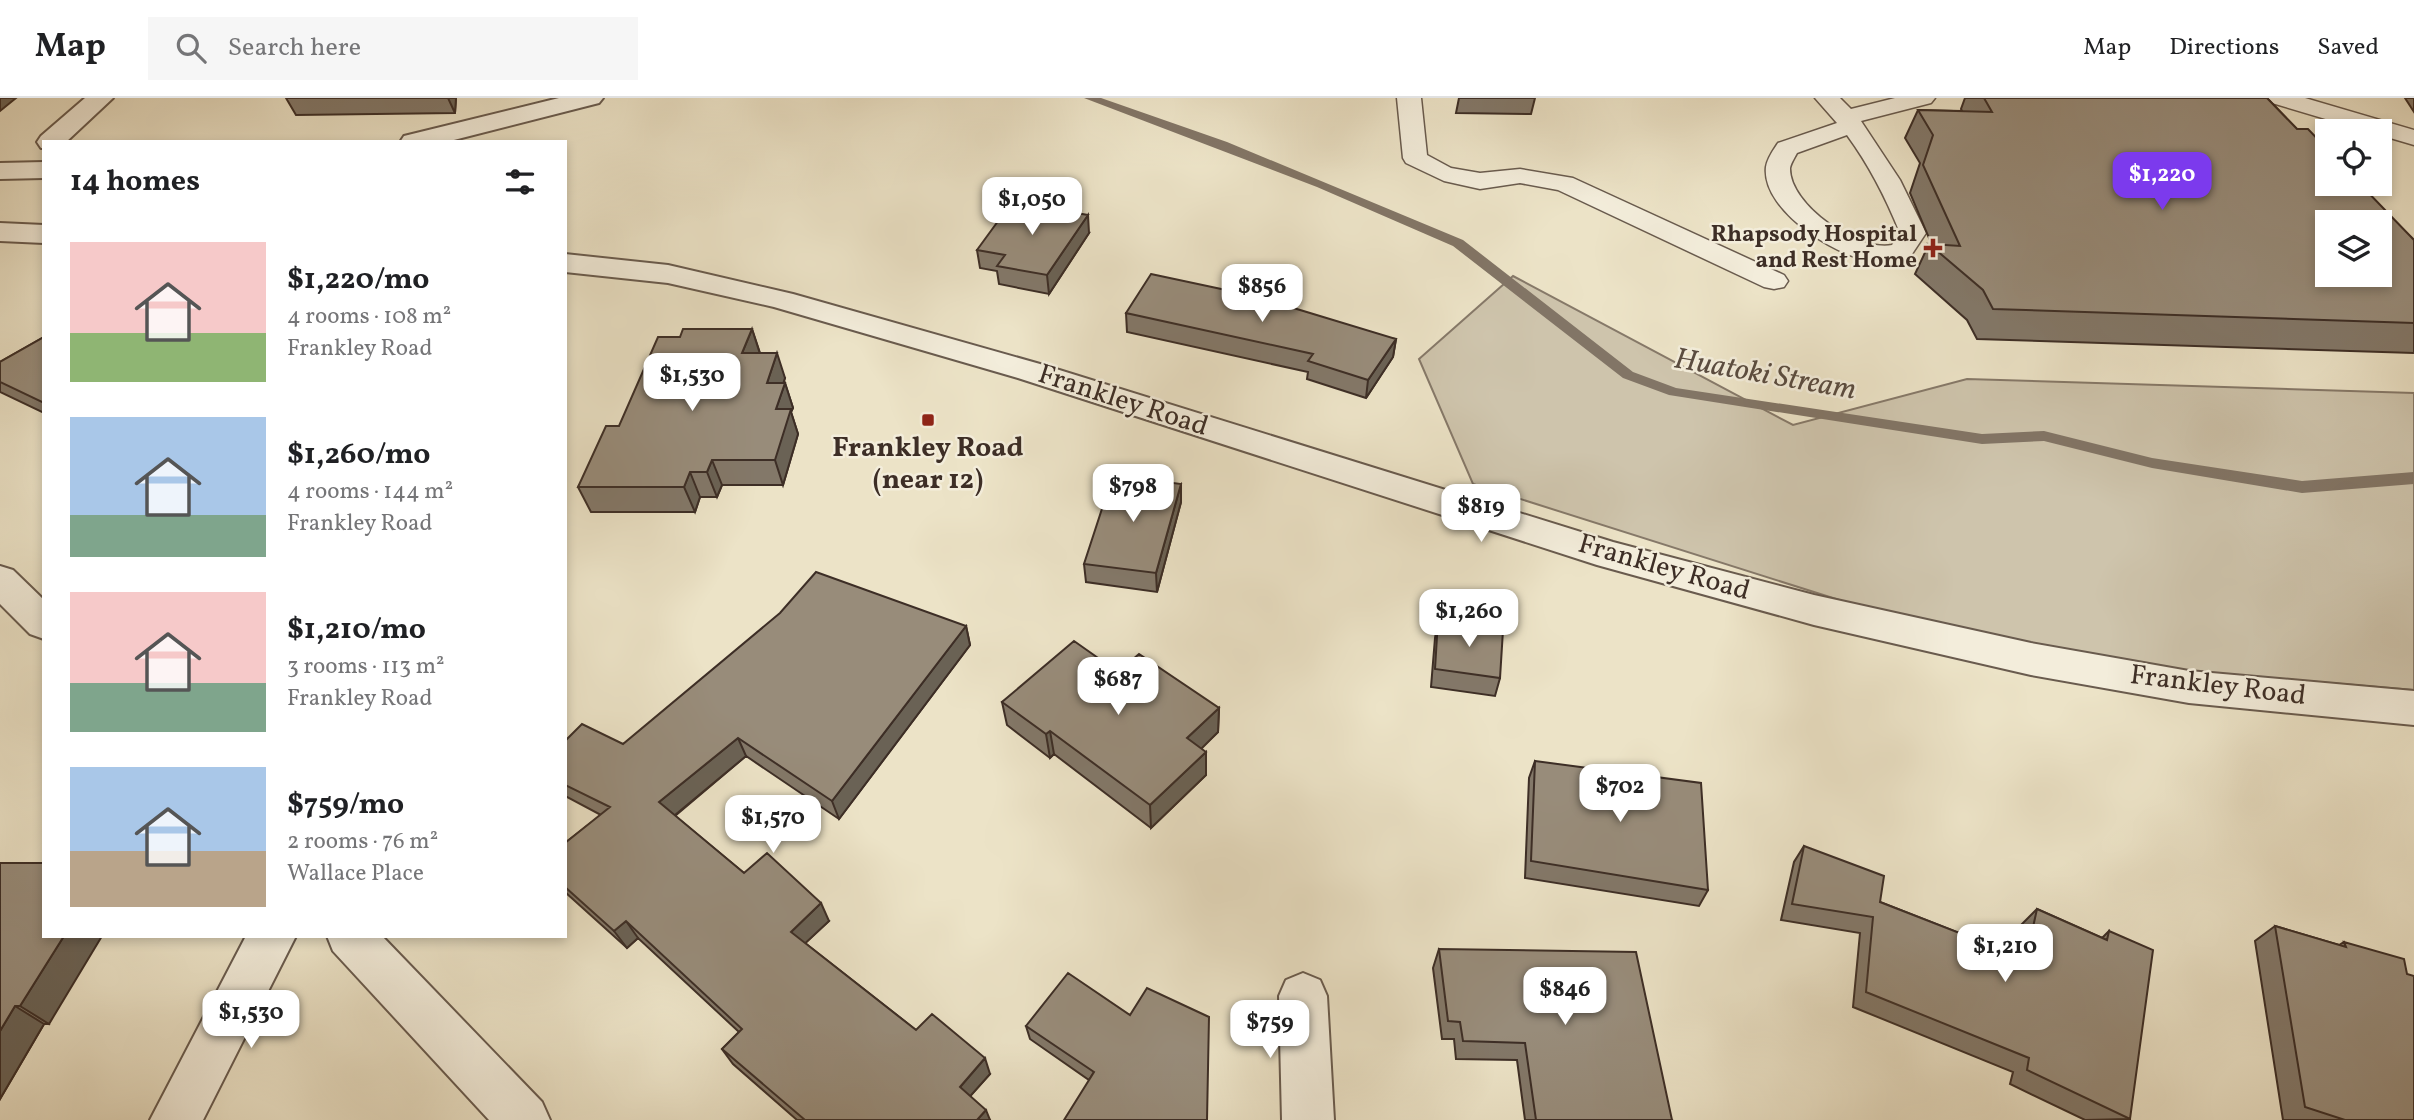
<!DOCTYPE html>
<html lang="en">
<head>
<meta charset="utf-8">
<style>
	body { margin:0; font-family:Vollkorn,serif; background:#f6f6f6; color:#202124; height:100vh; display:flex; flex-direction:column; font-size:26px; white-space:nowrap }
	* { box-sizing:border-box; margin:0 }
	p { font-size:23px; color:#757577 }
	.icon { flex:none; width:38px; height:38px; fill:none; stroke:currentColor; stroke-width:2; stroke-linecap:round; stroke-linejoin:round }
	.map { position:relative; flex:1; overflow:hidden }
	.panel { position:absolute; left:42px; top:42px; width:525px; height:798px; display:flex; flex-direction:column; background:#fff; border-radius:0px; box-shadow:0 4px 10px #0003 }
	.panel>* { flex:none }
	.tools { position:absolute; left:2315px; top:21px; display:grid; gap:14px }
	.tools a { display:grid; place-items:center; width:77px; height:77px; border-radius:0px; background:#fff; box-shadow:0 4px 10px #0003; font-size:35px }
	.price { position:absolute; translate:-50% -60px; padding:0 16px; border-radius:14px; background:#fff; color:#222; font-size:23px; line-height:46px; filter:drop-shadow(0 2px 4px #0008) }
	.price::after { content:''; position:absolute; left:50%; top:42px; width:21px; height:16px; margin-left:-10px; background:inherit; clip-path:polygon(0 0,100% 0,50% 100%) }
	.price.on { background:#7c3aed; color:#fff }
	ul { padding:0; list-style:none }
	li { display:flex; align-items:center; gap:21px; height:175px; padding:0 28px }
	li span { display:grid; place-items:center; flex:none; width:196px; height:140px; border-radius:0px; color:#555 }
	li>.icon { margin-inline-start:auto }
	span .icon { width:84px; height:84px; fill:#fffc; stroke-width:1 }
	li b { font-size:30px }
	h2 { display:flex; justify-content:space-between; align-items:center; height:84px; padding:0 28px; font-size:30px }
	header { display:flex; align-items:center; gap:42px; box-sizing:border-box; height:98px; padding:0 35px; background:#fff; border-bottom:2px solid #e0e0e0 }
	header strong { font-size:33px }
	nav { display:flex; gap:38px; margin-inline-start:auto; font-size:24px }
	.search { width:490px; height:63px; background:#f6f6f6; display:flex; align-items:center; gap:18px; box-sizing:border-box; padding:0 24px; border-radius:0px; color:#757577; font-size:26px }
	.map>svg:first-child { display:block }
	.green { fill:#cec4ac; stroke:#867969; stroke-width:2 }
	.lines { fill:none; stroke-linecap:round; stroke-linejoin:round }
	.stream { fill:#827566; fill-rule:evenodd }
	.service-casing { stroke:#695b4e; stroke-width:3 }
	.minor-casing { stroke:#695b4e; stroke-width:4 }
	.tertiary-casing { stroke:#695b4e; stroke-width:4 }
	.service { fill:#f3eddb; fill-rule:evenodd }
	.minor { fill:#f3eddb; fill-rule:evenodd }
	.tertiary { fill:#f3eddb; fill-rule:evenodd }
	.wall { fill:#837869; stroke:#3d2e26; stroke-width:2 }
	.shaded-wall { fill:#6a6255; stroke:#3d2e26; stroke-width:2 }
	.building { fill:#988c7a; stroke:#3d2e26; stroke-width:2; fill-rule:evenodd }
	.poi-dot { fill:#8f2418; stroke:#f3eddb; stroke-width:2.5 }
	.labels { text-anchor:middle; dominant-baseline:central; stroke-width:5; stroke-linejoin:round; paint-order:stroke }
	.far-poi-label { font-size:23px; font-weight:bold; fill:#3d2e26; stroke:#f3eddb; text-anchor:end }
	.street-label { font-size:28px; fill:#3d2e26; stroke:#f3eddb }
	.poi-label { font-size:28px; font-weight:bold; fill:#3d2e26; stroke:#f3eddb }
	.water-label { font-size:30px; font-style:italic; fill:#5a4c40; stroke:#f3eddb }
</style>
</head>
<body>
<header>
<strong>Map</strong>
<div class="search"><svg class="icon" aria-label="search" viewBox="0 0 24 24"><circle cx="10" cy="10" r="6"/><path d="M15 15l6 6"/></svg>Search here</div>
<nav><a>Map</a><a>Directions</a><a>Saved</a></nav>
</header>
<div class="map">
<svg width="2414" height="1022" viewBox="0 0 2414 1022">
	<rect width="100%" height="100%" fill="#ece3c7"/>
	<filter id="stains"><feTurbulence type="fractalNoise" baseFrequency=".00286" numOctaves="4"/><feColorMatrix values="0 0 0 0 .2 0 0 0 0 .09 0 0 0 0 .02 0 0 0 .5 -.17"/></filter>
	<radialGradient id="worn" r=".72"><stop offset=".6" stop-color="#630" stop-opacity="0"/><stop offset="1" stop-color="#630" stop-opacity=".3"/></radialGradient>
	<path class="green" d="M1513,178L1793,327L1967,281L2414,295V592L2019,559L1473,386L1419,261Z"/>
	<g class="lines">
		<path class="stream" d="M1084,0H1101L1227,44L1463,142L1633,274L1676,290L1982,336L2044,333L2152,360L2302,383L2414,374V386L2302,395L2152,370L2044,343L1982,346L1669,297L1623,280L1453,148L1317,89Z"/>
		<defs>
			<path id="service" d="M1397,0H1421L1427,57L1451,70L1480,75L1520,71L1573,80L1784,177L1788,183L1784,189L1774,191L1764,189L1558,92L1520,85L1480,91L1444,83L1406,65L1403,60Z
				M1815,0H1840L1851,11L1895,0H1935L1931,5L1861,23L1900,82L1926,135L1910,159C1902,161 1892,164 1884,165C1844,165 1761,114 1766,69C1767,61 1774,51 1778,45L1837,25ZM1847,37C1869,67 1886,100 1900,135L1892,147C1858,154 1789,107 1790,70C1791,65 1795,59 1797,55Z
				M2268,0H2305L2414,32V47L2380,37V33H2366L2272,5Z"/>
			<path id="minor" d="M85,0H113L66,44H44V50H41L37,44L41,38Z
				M559,0H603L599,5L446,44H400L404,38Z
				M44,64V80L0,81V65Z
				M0,468L13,472L44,502V541L30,536L0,506Z
				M246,838H296L203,1022H150Z
				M327,838H382L542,1004L550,1022H489L333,853Z
				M1303,875L1320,882L1327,898L1334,1022H1282L1279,898L1286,882Z"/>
			<path id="tertiary" d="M0,125L44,127V145L0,143Z
				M565,156L668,167L793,196L1040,266L1613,444L1814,497L2031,545L2189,573L2414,593V627L2189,605L2031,577L1814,527L1597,467L1018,280L774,209L668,185L565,174Z"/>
		</defs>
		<use href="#service" class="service-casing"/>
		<use href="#minor" class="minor-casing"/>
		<use href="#tertiary" class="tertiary-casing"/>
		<use href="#service" class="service"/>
		<use href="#minor" class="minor"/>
		<use href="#tertiary" class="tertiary"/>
	</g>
	<path class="wall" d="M286,0H456L455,15L296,17Z
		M1459,0H1535L1531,16L1456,15Z
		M1965,0H2267L2297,31L2414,142V255L1977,241L1967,222L1915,176L1929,146L1932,147L1910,95L1920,65L1905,40L1918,12L1962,13L1961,11Z
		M2405,0H2414V14Z
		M1089,135L1049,196L999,186L997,173L980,170L977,152Z
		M1126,215L1396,241L1393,259L1366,300L1307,281L1308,274L1127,234Z
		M752,231L760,255L785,280L783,285H785L793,310L791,314L798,336L783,387H722L717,399H700L695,414H591L578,389L680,239Z
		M44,239V315L0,294V264Z
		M1181,386V404L1157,494L1086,484L1084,466Z
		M1438,522L1500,580L1495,598L1431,589L1435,540Z
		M966,528L970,547L839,721L746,658L675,718L744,775L829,823L805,845L916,932L990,976L970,998L990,1022H797L733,966L722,951L739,934L638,840L627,850L565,794V745L601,717L565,698V643L623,646Z
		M1118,574L1219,610L1218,634L1201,650L1206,677L1151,730L1054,656L1050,660L1007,627L1002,604Z
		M1535,663L1708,792L1699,808L1525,780L1529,680Z
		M1804,748L1880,804L2015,857L2021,827L2037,811L2102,840L2109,833L2130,1021L2085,1022L2010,986L2013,974L1853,909L1860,835L1781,822L1794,764Z
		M0,765L49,926H44L0,1001Z
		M2275,828L2339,847L2344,844L2414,1022H2283L2255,843Z
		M1439,851L1672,1022H1525L1517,962L1456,961L1454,941H1442L1433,870Z
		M1130,917L1089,982L1030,941L1026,928Z"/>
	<path class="shaded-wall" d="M0,0H16L0,13Z
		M448,0H456L455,15Z
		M1088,117L1089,135L1049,196L1047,177Z
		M752,231L760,256L742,255Z
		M1396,241L1393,259L1366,300L1368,282Z
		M777,255L785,280L775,310L767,285Z
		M785,285L793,310L791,314L798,336L783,387L775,362L776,311Z
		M712,362L722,387L717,399L707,374Z
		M690,374L700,399L695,414L684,389Z
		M1181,386V404L1157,494L1156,475Z
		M966,528L970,547L839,721L832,703Z
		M1219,610L1218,634L1188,664L1187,640Z
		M1050,633L1054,656L1050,660L1046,636Z
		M738,640L746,658L669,722L659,704Z
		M1206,654V677L1151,730L1150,707Z
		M821,805L829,823L799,851L791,834Z
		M626,823L638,840L627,850L614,833Z
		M64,838H102L49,926L20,908Z
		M15,908L44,926L0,1001V933Z
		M985,960L990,976L965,1004L960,989Z
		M986,1012L990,1022H977Z"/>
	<path class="building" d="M1984,0H2267L2297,31H2308L2328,52V86H2360L2414,142V225L1993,211L1983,192L1929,146L1960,148L1923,67L1933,37L1918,12L1992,14ZM2328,124H2380V177H2328Z
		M1012,104L1088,117L1047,177L997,168L1005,157L977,152Z
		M1151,176L1254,198L1396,241L1368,282L1308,263L1313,256L1126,215Z
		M683,231H752L742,255H777L767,285H785L776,311H791L775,362H712L707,374H690L684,389H578L606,328H619L658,239H680Z
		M44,239V305L0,284V264Z
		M1113,377L1181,386L1156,475L1084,466Z
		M816,474L966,528L832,703L738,640L659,704L744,775L767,755L821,805L791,834L916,932L932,916L985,960L960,989L986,1012L977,1022H805L722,951L742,931L626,823L614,833L565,789V745L610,709L565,687V643L582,626L623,646L780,515Z
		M1438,522L1503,532L1500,580L1435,571Z
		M1074,543L1118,574L1139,556L1219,610L1187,640L1206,654L1150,707L1050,633L1046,636L1002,604Z
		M1535,663L1701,685L1708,792L1531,763Z
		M1804,748L1884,778L1880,804L2026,861L2037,811L2107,842L2109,833L2153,852L2130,1021L2027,972L2029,960L1866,894L1873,819L1792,806Z
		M0,765H44V838H64L20,908H15L0,933Z
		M2275,828L2346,849L2344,844L2404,861L2407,876L2414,878V1022H2345L2305,1009Z
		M1439,851L1636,854L1672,1022H1536L1525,945L1463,943L1460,924L1448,923Z
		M1068,875L1130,917L1147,890L1209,919L1207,1022H1064L1094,974L1026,928Z"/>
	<g class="poi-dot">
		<path d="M1929.5 139.5h7v7h7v7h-7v7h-7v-7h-7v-7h7z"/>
		<rect x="921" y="315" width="14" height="14" rx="3.5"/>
	</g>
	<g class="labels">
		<g class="far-poi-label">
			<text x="1917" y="137">Rhapsody Hospital<tspan x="1917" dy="26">and Rest Home</tspan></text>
		</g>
		<g class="street-label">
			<text transform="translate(1123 303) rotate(18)">Frankley Road</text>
			<text transform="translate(1664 470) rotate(16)">Frankley Road</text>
			<text transform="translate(2218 588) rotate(7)">Frankley Road</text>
		</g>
		<g class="poi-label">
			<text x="928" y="350">Frankley Road<tspan x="928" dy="32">(near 12)</tspan></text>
		</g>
		<g class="water-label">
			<text transform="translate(1765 277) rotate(10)">Huatoki Stream</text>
		</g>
	</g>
	<rect width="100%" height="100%" filter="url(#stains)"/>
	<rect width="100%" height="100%" fill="url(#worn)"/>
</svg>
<div class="tools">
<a><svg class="icon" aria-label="locate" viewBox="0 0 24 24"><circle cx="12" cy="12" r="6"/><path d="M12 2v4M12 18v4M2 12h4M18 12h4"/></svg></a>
<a><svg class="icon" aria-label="layers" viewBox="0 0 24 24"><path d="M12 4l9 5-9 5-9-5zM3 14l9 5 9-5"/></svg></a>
</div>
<b class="price on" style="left:2162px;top:114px">$1,220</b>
<b class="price" style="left:1032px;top:139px">$1,050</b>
<b class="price" style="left:1262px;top:226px">$856</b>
<b class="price" style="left:692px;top:315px">$1,530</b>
<b class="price" style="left:1133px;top:426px">$798</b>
<b class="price" style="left:1481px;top:446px">$819</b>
<b class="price" style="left:1469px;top:551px">$1,260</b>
<b class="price" style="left:1118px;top:619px">$687</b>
<b class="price" style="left:1620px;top:726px">$702</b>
<b class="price" style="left:773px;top:757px">$1,570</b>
<b class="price" style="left:2005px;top:886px">$1,210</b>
<b class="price" style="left:1565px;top:929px">$846</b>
<b class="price" style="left:251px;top:952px">$1,530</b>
<b class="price" style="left:1270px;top:962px">$759</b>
<section class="panel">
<h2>14 homes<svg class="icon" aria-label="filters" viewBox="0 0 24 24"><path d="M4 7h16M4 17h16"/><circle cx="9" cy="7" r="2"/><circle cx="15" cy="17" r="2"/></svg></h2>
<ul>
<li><span style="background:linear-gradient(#f6c9c9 65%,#8fb573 0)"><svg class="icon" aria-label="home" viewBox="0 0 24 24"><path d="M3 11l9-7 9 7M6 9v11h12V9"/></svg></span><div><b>$1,220/mo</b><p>4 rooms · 108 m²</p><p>Frankley Road</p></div></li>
<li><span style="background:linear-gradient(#a9c7e8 70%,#7fa58c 0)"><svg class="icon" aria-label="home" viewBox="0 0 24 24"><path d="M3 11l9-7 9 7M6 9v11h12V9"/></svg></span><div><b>$1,260/mo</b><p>4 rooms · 144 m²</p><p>Frankley Road</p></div></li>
<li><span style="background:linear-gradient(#f6c9c9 65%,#7fa58c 0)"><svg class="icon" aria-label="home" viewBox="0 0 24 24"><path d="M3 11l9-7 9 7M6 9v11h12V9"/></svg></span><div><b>$1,210/mo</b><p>3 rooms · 113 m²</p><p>Frankley Road</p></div></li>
<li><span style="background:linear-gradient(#a9c7e8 60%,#b9a48a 0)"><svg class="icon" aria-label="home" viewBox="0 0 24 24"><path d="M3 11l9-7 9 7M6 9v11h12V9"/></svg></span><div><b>$759/mo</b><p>2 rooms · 76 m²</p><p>Wallace Place</p></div></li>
</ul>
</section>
</div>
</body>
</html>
